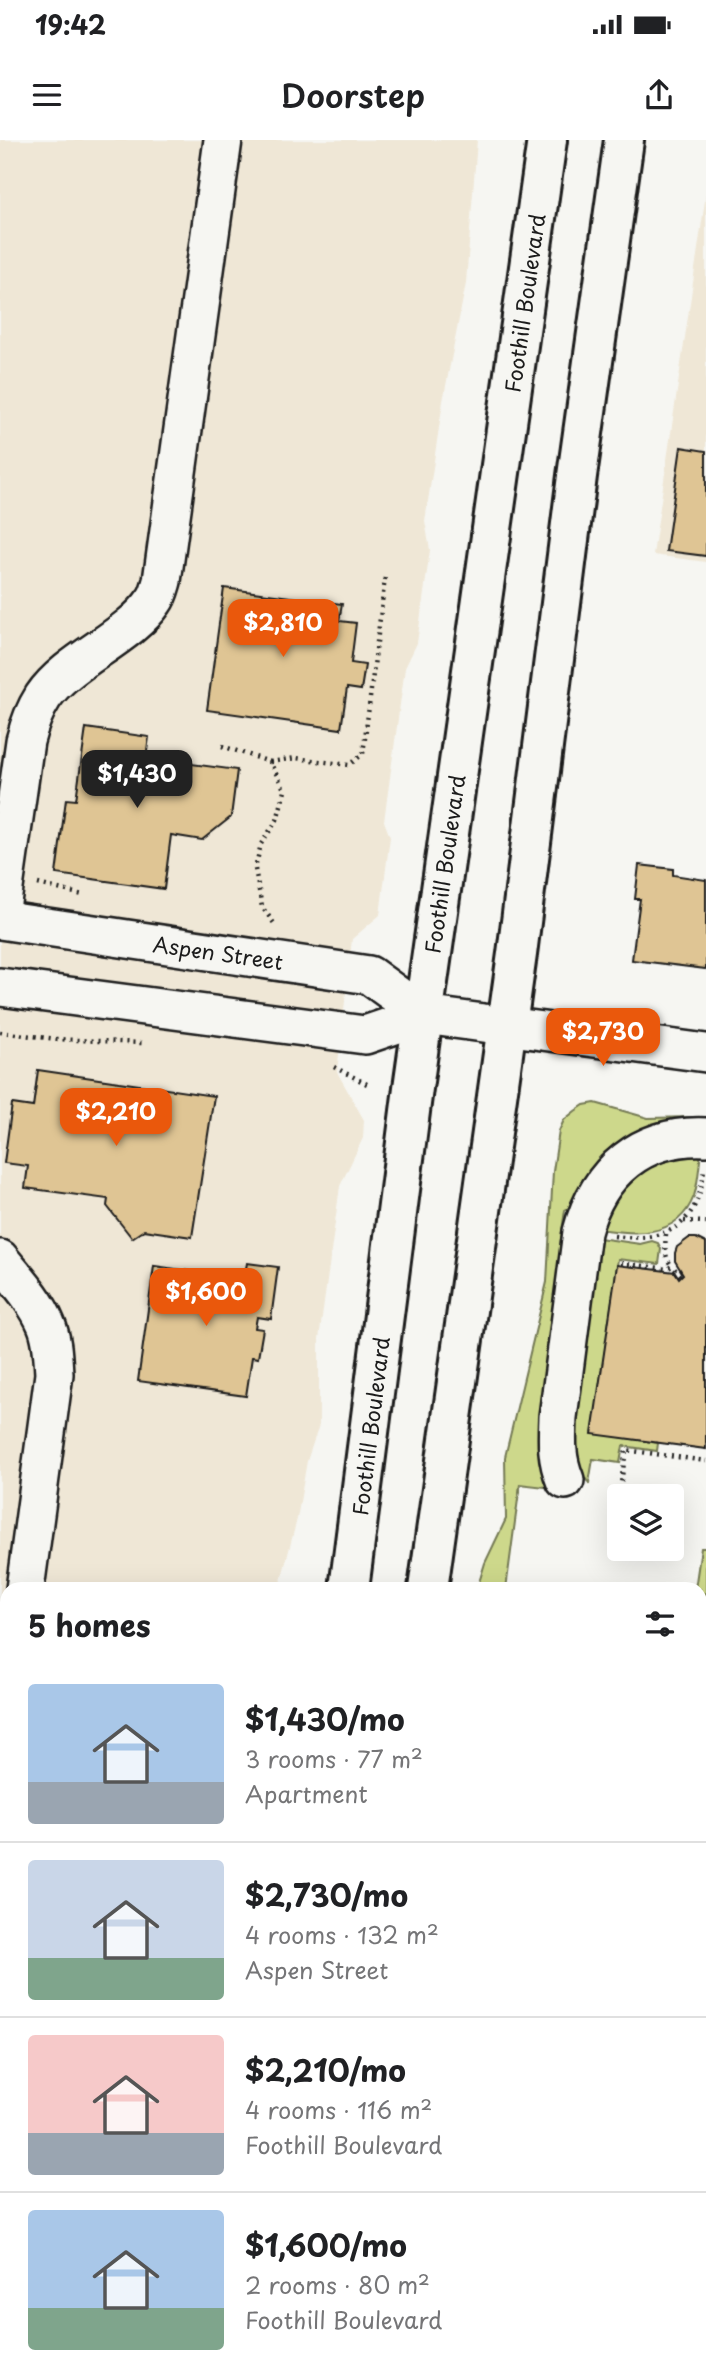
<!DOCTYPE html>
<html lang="en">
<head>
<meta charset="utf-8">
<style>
	body { margin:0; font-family:"Playpen Sans",sans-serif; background:#f6f6f6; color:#202124; height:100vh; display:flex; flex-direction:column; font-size:26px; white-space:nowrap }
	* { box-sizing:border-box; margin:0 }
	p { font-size:23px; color:#757577 }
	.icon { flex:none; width:38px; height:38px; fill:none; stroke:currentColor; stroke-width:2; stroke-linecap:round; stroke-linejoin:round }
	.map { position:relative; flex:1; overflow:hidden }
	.sheet { position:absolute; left:0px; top:1442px; width:707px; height:798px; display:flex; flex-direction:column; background:#fff; border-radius:21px 21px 0 0; box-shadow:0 7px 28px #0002 }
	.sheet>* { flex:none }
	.buttons { position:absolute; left:607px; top:1344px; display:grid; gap:14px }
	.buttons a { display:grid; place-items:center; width:77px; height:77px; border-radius:7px; background:#fff; box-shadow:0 7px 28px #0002; font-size:35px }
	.price { position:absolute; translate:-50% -60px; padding:0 16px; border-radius:14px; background:#ea580c; color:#fff; font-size:23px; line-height:46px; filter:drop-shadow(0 2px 4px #0008) }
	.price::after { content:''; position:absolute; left:50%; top:42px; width:21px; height:16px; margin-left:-10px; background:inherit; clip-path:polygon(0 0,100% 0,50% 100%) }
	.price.selected { background:#222; color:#fff }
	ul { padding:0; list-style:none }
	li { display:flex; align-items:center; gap:21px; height:175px; padding:0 28px }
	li+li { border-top:2px solid #e0e0e0 }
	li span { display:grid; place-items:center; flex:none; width:196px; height:140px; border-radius:7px; color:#555 }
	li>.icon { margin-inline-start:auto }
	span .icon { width:84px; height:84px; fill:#fffc; stroke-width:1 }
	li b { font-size:30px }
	h2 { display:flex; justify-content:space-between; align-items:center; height:84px; padding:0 28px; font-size:30px }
	.status { display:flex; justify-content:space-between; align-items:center; height:49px; padding:0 35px; background:#fff; direction:ltr }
	.status svg { height:19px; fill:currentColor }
	header { display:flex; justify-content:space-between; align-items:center; height:91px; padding:0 28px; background:#fff; font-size:32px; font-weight:600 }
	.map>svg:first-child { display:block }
	.built { fill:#efe7d6 }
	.green { fill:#cdd88b; stroke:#747a54; stroke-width:2 }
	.building { fill:#dfc594; stroke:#1c1c1c; stroke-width:2 }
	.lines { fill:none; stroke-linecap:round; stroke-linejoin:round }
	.minor-casing { stroke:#1c1c1c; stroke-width:42 }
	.major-casing { stroke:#1c1c1c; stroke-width:44 }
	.path { stroke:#1c1c1c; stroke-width:4.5; stroke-dasharray:2 5; stroke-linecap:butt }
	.minor { stroke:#f6f6f2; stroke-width:37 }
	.major { stroke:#f6f6f2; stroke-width:38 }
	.labels { text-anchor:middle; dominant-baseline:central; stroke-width:5; stroke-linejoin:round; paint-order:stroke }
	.street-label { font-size:21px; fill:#1c1c1c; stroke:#f6f6f2 }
</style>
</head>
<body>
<div class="status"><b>19:42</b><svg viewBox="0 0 49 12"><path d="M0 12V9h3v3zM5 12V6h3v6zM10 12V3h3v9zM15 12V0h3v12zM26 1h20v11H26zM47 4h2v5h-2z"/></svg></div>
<header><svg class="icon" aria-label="menu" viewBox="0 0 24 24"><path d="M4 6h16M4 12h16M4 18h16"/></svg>Doorstep<svg class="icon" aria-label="share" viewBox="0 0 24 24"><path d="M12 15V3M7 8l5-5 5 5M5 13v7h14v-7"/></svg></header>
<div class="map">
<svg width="706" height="2240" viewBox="0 0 706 2240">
	<rect width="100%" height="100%" fill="#f6f6f2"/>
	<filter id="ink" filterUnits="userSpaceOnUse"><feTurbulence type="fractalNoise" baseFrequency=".0143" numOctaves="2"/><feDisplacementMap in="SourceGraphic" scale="14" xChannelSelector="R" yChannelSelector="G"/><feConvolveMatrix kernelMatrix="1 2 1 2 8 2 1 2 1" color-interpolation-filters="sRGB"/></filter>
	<g filter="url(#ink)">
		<path class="built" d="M0,0H477L466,143L443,261L425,381L430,410L417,503L405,528L384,681L390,697L380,775L352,799L337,932L364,980L363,998L340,1046L319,1199V1285L307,1321L297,1379L279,1449H7V2233H159L157,2240H0Z
			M706,54V422L653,415Z"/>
		<path class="green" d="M595,963L648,978L691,977L584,1058L565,1070L560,1105L568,1106L550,1343L545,1347L520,1344L506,1449H477L485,1423L506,1379L505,1317L547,1142L553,1031L559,991L564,980L575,971L584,965Z
			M702,1006C699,1022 699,1041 694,1056C677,1101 631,1094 593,1088L631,1030Z
			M592,1097L640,1104L652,1101L658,1103L661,1109L659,1124L618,1119L593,1293L658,1303L657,1311L623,1306L620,1323L593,1319L589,1343L577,1329L570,1311Z
			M701,1408H706V1475L700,1517V1449H695Z
			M700,1853L706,1854V1965H700Z"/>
		<path class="building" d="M681,307L706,311V416L666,411Z
			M224,448L342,464L339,481L356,483L351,523L365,525L361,550L347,548L341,589L207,570Z
			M86,588L149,597L146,618L237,630L231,677L202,700L171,695L164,749L56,734L66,659L76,660Z
			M639,725L673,729V735L706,740V829L632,820L640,759H635Z
			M38,930L214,956L192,1097L144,1090L132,1098L107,1066L108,1059L25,1048L28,1026L4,1023L12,964L33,967Z
			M689,1098H696L706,1103V1309L592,1294L617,1125L675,1132L679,1138L683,1134L675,1121V1113L677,1107Z
			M247,1123L278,1127L271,1179L257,1177L255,1188L263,1189L258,1218L252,1217L246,1256L138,1241L154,1126L244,1139Z"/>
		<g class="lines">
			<defs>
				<path id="minor" d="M0,776L25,601C29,585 34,571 43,557C68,520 129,498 154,461C158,456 160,448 162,441L223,0
					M0,780L369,835L424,875
					M0,847L365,895L424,875L706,913
					M0,1119C16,1139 36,1160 46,1184C53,1200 53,1218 54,1234L25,1449
					M565,1340C556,1318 557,1301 558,1277L582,1092C598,1031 642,994 706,997
					M0,1630L7,1578
					M0,1743L7,1744"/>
				<path id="major" d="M349,1449L413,948L547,0
					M428,1449L517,814L577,336L624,0
					M238,2240L239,2233
					M320,2240L321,2233"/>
			</defs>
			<use href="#minor" class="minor-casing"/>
			<use href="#major" class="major-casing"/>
			<path class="path" d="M222,606L270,622L285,651L277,680L261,704L255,729L262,767L276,786
				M270,622L296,618L349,625L363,614L385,438
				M38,744L83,755
				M0,892L56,899L142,903
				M334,927L369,945
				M684,1081L706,1082
				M666,1094C665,1106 664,1117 672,1126
				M614,1096C667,1103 699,1085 704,1029
				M621,1123L667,1129L672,1126L681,1136
				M617,1369L626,1310L706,1321"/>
			<use href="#minor" class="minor"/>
			<use href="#major" class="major"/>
		</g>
	</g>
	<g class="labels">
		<g class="street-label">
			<text transform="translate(524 163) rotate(-82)">Foothill Boulevard</text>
			<text transform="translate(444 724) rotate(-82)">Foothill Boulevard</text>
			<text transform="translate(218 812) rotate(8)">Aspen Street</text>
			<text transform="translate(370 1286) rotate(-83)">Foothill Boulevard</text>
		</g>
	</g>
</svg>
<div class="buttons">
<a><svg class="icon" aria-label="layers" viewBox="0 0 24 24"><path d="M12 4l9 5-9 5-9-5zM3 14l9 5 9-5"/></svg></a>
</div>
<b class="price" style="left:283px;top:519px">$2,810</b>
<b class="price selected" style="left:137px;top:670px">$1,430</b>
<b class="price" style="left:603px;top:928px">$2,730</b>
<b class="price" style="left:116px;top:1008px">$2,210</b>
<b class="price" style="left:206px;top:1188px">$1,600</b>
<section class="sheet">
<h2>5 homes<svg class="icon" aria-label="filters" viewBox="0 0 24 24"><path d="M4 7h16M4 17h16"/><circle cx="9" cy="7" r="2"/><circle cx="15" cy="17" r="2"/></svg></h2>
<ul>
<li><span style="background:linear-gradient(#a9c7e8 70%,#9aa5b1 0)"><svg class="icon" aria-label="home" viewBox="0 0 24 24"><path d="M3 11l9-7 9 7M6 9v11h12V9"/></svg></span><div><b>$1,430/mo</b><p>3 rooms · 77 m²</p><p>Apartment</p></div></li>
<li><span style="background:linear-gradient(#c9d6e8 70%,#7fa58c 0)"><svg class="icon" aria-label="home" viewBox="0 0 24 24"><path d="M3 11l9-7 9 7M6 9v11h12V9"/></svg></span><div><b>$2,730/mo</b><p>4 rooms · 132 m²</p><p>Aspen Street</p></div></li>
<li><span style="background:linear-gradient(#f6c9c9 70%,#9aa5b1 0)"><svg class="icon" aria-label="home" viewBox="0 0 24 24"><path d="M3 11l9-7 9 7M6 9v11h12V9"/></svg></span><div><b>$2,210/mo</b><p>4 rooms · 116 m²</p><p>Foothill Boulevard</p></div></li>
<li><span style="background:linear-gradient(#a9c7e8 70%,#7fa58c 0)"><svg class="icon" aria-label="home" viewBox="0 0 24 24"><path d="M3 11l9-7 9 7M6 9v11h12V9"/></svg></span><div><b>$1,600/mo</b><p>2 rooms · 80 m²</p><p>Foothill Boulevard</p></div></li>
</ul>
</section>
</div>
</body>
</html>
